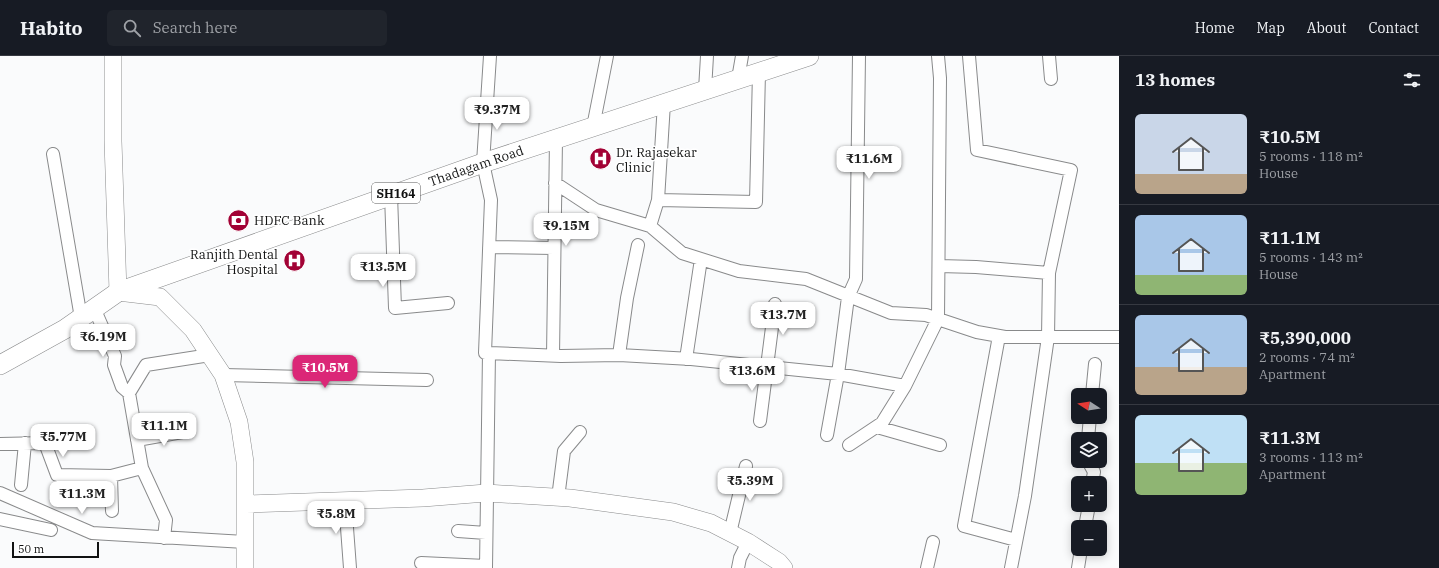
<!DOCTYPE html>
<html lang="en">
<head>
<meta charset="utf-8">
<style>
	body { margin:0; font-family:"IBM Plex Serif",serif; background:#20242c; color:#f1f3f6; height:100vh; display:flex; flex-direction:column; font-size:15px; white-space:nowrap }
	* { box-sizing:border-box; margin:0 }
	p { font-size:13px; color:#9ea1a6 }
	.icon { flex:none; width:22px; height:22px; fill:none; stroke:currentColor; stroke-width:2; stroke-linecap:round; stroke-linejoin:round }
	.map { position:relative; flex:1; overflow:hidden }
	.side { display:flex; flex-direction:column; background:#171b24; width:320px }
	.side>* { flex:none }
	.needle { width:26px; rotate:282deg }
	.tools { position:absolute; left:1071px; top:332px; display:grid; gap:8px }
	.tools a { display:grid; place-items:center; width:36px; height:36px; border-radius:6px; background:#171b24; box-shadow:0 2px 10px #0003; font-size:20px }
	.scale { position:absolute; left:12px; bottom:10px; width:87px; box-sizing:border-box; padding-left:4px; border:2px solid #111212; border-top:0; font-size:11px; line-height:14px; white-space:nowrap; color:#111212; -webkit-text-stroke:3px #fff; paint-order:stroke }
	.price { position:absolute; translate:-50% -34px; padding:0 9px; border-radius:8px; background:#fff; color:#222; font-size:13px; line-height:26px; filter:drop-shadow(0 1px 2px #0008) }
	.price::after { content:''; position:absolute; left:50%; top:24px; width:12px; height:9px; margin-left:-6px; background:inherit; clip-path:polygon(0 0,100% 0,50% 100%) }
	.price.active { background:#db2777; color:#fff }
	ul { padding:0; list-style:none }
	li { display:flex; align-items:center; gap:12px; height:100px; padding:0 16px }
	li+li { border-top:1px solid #363941 }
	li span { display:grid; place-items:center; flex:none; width:112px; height:80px; border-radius:6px; color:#555 }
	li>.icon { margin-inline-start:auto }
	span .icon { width:48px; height:48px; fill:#fffc; stroke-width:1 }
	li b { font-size:17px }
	h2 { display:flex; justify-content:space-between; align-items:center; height:48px; padding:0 16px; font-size:17px }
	header { display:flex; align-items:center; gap:24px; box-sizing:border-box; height:56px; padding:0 20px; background:#171b24; border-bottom:1px solid #363941 }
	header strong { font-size:19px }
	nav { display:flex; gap:22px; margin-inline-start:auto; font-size:14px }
	.search { width:280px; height:36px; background:#20242c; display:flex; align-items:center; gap:10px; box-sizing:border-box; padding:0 14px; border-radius:6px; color:#9ea1a6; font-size:15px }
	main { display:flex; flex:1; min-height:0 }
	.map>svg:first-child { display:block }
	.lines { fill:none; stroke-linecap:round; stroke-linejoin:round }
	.street-casing { stroke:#898a8b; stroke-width:14 }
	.secondary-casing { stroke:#898a8b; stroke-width:18 }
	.primary-casing { stroke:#898a8b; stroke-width:20 }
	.street { stroke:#fff; stroke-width:12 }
	.secondary { stroke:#fff; stroke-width:17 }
	.primary { stroke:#fff; stroke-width:19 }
	.labels { text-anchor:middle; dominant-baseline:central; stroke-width:3; stroke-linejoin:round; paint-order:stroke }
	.shield { fill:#fff; stroke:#585959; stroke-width:1 }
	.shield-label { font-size:12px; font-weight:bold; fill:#111212 }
	.poi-label { font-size:13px; fill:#111212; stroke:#fff; text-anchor:start }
	.street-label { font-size:13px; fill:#111212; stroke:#fff }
</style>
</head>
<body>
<header>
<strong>Habito</strong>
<div class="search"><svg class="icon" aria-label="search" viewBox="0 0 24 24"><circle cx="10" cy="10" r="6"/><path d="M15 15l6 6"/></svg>Search here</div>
<nav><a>Home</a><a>Map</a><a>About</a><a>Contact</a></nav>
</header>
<main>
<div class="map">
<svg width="1119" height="512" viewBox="0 0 1119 512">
	<rect width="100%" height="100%" fill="#fafbfc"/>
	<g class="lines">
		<defs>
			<path id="street" d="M1049,0L1051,23
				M738,23L742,0
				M705,34L707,0
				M593,71L607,0
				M53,98L81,262
				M555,127L596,154L650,170L682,197L739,215L806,223L891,257L926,259L977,276L1005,281H1119
				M391,139L395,252L448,247
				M658,144L756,146L759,16
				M650,170L658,144L664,47
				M489,191L554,192
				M939,210L976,211L1049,217L1071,114L977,94L969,0
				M94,252L115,300L114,309L122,331L129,337
				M999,280L964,470L1016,484
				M489,297H485L491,144L483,107L490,0
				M619,299L627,242L638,189
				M553,300L556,83
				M686,303L701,203
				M223,319L427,324
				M1092,339L1095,308
				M760,365L775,248
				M877,371L940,389
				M827,379L838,318L848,241L856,223L859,0
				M1088,383L1090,361
				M137,384L188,375
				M0,388L45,387L57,419L111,420L142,412
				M849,389L882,367L905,330
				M1088,405L1094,416L1092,427
				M111,420L112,455
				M21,429L25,387
				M0,437L92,477L245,486
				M558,442L564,395L580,376
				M345,445L350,512
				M0,463L51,474
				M1085,471L1089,449
				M458,475L486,477
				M730,477L746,410
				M164,482L166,464L142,412L129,337L146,309L210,299
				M421,507L486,510
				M486,512L489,297L561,300L619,299L691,303L838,318L905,330L938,263L940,22L938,0
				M738,512L740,502L748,486
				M927,512L933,486
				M1011,512L1025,440L1048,281L1049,217
				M1078,512L1081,493"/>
			<path id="secondary" d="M113,0V85L118,236L160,241L193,274L223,319L239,366L245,406V512
				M246,448L423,442L486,437L570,442L673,456L711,467L748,486L779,506L784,512"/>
			<path id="primary" d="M0,309L65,273L118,236L483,107L809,0"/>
		</defs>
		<use href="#street" class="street-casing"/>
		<use href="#secondary" class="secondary-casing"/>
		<use href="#primary" class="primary-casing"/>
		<use href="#street" class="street"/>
		<use href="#secondary" class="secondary"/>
		<use href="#primary" class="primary"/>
	</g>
	<defs>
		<symbol id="hospital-disc" viewBox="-11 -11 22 22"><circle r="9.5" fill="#a20235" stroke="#fff"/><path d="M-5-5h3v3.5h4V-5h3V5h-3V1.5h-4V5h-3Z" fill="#fff"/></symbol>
		<symbol id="bank-disc" viewBox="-11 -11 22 22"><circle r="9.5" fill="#a20235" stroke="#fff"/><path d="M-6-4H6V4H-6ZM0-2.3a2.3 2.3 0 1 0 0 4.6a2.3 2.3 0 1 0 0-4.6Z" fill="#fff"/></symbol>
	</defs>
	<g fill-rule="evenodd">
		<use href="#hospital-disc" x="588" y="90" width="25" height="25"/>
		<use href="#bank-disc" x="226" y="152" width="25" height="25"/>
		<use href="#hospital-disc" x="282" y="192" width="25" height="25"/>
	</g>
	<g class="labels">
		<rect class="shield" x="372" y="127" width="48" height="20" rx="3"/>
		<g class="shield-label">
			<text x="396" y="137">SH164</text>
		</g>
		<g class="poi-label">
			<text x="616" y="96">Dr. Rajasekar<tspan x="616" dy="15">Clinic</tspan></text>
			<text x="254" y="164">HDFC Bank</text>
			<text x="278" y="198" text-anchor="end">Ranjith Dental<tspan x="278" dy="15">Hospital</tspan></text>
		</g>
		<g class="street-label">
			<text transform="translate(476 110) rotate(-19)">Thadagam Road</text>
		</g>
	</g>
</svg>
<div class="tools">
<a><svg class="needle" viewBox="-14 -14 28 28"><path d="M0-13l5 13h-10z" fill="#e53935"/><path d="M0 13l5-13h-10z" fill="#9ea1a6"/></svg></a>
<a><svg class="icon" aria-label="layers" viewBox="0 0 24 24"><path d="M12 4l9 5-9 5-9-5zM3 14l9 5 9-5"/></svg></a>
<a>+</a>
<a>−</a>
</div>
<div class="scale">50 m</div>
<b class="price" style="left:497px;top:75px">₹9.37M</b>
<b class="price" style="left:869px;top:124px">₹11.6M</b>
<b class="price" style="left:566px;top:191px">₹9.15M</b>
<b class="price" style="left:383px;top:232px">₹13.5M</b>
<b class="price" style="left:783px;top:280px">₹13.7M</b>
<b class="price" style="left:103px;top:302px">₹6.19M</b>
<b class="price active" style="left:325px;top:333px">₹10.5M</b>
<b class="price" style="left:752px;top:336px">₹13.6M</b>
<b class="price" style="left:164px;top:391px">₹11.1M</b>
<b class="price" style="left:63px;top:402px">₹5.77M</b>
<b class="price" style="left:750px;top:446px">₹5.39M</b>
<b class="price" style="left:82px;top:459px">₹11.3M</b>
<b class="price" style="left:336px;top:479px">₹5.8M</b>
</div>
<section class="side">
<h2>13 homes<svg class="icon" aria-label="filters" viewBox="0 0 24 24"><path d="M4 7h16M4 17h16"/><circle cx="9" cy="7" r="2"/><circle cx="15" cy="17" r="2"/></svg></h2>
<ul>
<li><span style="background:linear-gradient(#c9d6e8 75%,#b9a48a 0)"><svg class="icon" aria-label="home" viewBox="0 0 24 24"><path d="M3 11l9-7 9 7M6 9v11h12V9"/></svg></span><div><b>₹10.5M</b><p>5 rooms · 118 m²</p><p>House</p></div></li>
<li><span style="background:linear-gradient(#a9c7e8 75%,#8fb573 0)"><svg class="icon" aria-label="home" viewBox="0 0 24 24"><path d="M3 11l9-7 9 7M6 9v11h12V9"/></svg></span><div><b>₹11.1M</b><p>5 rooms · 143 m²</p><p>House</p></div></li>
<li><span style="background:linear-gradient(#a9c7e8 65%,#b9a48a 0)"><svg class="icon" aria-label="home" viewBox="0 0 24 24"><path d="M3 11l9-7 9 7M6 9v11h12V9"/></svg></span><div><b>₹5,390,000</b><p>2 rooms · 74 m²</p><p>Apartment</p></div></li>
<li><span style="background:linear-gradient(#bfe0f5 60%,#8fb573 0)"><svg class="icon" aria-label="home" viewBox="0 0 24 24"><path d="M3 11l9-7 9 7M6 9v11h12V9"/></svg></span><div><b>₹11.3M</b><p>3 rooms · 113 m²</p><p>Apartment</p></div></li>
</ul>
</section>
</main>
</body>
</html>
